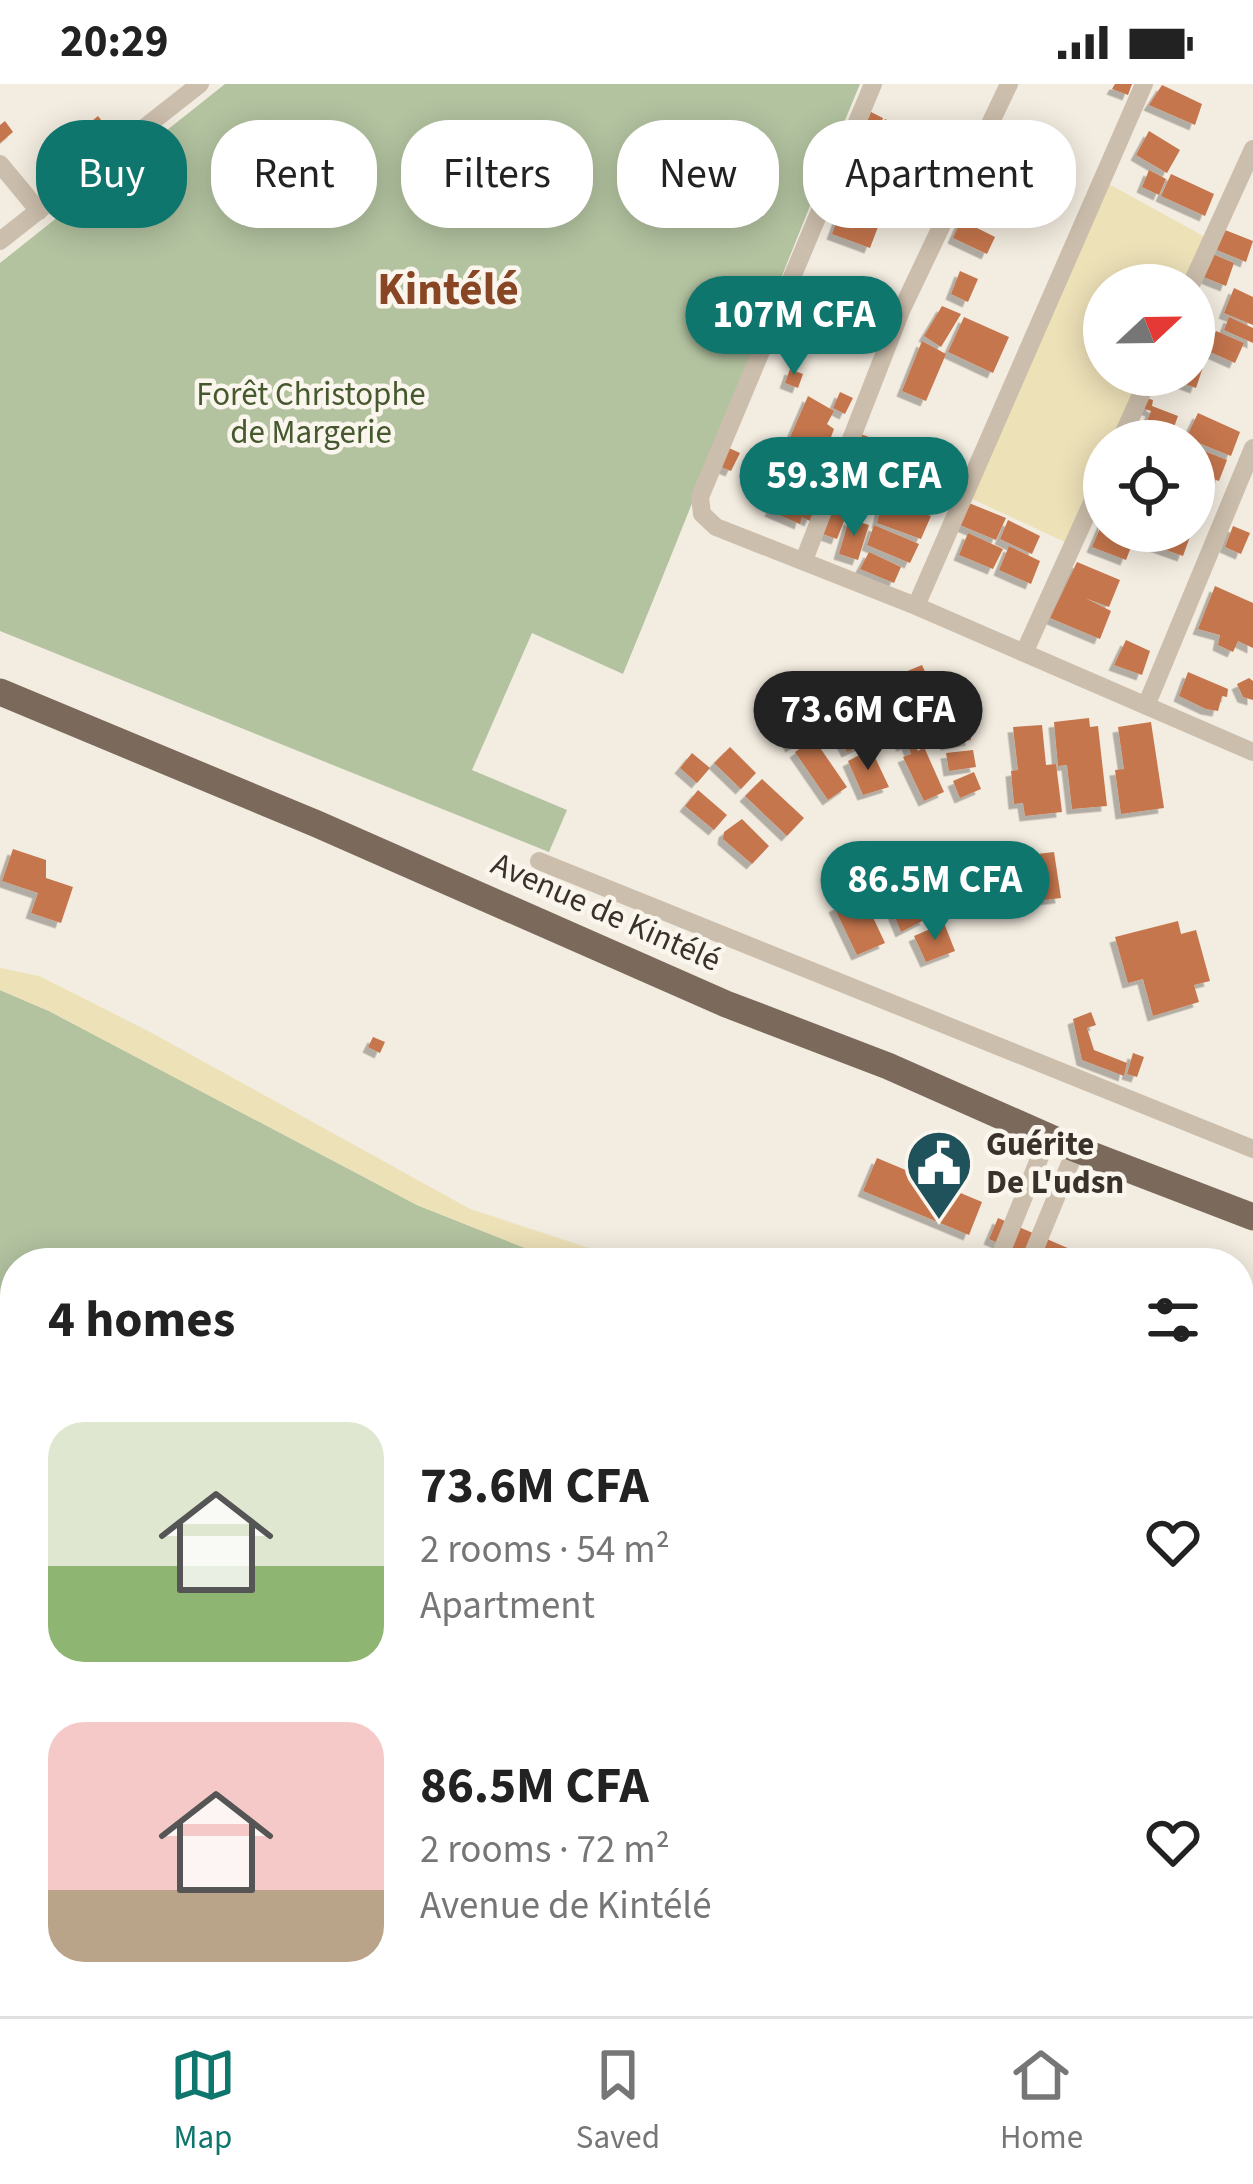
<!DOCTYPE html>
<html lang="en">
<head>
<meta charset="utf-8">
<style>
	body { margin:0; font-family:"Source Sans 3",sans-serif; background:#f6f6f6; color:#222; height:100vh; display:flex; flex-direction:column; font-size:45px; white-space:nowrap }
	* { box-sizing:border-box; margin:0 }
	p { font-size:39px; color:#767676 }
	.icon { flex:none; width:66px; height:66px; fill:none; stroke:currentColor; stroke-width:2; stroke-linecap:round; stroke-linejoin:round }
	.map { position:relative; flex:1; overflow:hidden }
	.side { position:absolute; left:0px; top:1164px; width:1254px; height:768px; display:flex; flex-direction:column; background:#fff; border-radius:48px 48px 0 0; box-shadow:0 6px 30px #0003 }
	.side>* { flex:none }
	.hud { position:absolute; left:36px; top:36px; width:1182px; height:108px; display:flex; gap:24px }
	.needle { width:78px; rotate:68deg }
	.buttons { position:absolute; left:1083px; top:180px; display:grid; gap:24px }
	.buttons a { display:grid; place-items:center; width:132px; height:132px; border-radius:50%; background:#fff; box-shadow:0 6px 30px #0003; font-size:60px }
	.price { position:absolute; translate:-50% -102px; padding:0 27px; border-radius:42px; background:#0f766e; color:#fff; font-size:39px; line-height:78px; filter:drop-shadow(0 3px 6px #0008) }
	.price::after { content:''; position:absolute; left:50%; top:72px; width:36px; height:27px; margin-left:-18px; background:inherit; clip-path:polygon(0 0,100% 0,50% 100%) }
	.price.selected { background:#222; color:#fff }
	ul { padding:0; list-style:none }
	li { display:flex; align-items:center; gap:36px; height:300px; padding:0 48px }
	li span { display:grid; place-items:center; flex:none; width:336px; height:240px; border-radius:36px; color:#555 }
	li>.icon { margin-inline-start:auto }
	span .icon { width:144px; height:144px; fill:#fffc; stroke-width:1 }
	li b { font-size:51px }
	h2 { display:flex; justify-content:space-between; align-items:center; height:144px; padding:0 48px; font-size:51px }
	.pill { padding:0 42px; border-radius:48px; background:#fff; box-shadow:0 6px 30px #0003; font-size:42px; line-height:108px }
	.pill.selected { background:#0f766e; color:#fff }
	.status { display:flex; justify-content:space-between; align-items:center; height:84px; padding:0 60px; background:#fff; direction:ltr }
	.status svg { height:33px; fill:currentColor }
	.menu { display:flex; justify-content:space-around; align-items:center; height:168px; border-top:3px solid #e0e0e0; background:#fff; font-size:33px; color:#767676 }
	.menu a { display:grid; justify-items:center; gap:6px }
	.menu .selected { color:#0f766e }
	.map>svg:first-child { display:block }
	.green { fill:#b3c3a0 }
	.sand { fill:#ede1b8 }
	.building { fill:#c5764d; filter:url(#shadow) }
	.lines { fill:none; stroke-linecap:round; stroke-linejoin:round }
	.minor { stroke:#ccbeac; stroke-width:18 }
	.primary { stroke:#7b6a5c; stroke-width:27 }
	.labels { text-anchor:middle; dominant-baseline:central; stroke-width:9; stroke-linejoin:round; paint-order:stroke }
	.park-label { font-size:33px; fill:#45582e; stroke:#faf6ed }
	.street-label { font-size:33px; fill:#3a312b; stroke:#faf6ed }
	.poi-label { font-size:33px; font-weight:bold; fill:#3a312b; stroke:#faf6ed; text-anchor:start }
	.district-label { font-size:45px; font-weight:bold; fill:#884624; stroke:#faf6ed }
</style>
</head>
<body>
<div class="status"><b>20:29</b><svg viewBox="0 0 49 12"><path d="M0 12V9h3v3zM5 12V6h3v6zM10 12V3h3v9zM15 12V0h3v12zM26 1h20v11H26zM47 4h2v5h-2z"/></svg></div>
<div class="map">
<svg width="1253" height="1932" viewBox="0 0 1253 1932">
	<defs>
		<filter id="shadow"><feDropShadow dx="-5.5" dy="5.5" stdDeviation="0" flood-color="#0004"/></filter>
	</defs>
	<rect width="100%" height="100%" fill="#f3ece0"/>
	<path class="green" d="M225,0H860C778,196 704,394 623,590L532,549L472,686L567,726L549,768L0,547V179Z
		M0,906L49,927L417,1121L563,1179H15V1917H398L404,1932H0Z
		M1239,1669L1253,1678V1932H985L964,1917H1239Z
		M550,1917H872L894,1932H540Z"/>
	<path class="sand" d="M1107,99L1205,153L1184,201H1104V291H1144L1115,357H1104V381L1069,460L968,413Z
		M0,884L39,892L150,948L470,1125L635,1179H563L417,1121L49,927L0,906Z
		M398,1917H493L481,1932H404Z"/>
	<path class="building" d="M1115,0H1132L1128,11L1112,5Z
		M1162,1L1202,20L1195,41L1149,21Z
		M871,28L883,34L873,60L860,53Z
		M98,32L108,45L85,65L76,50Z
		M885,35L913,48L901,69L883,62L889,45L882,41Z
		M5,37L13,48L0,59V41Z
		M1149,47L1180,66L1167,89L1136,71Z
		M1149,86L1166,95L1159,111L1142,103Z
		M1171,90L1214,110L1205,132L1161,112Z
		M899,98L918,109L912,120L893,109Z
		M843,120L881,135L870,164L832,150Z
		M961,136L995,153L987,170L953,154Z
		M1220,144L1253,157L1246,178L1212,164Z
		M1210,169L1234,179L1226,202L1201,192Z
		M960,187L978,195L968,218L951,210Z
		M1234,204L1253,213V241L1224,229Z
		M812,205L841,217L826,257L812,253L814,247L800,244Z
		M853,217L891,232L885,247L880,246L878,252L846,243Z
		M942,222L961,230L941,263L924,252Z
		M964,233L1009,253L993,289L948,268Z
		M1229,233L1253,244V259L1224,246Z
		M835,242L852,249L847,262L830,254Z
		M1216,247L1244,259L1235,279L1208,267Z
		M922,257L946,270L926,317L902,307Z
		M1194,278L1203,283L1196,304L1163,292L1194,291Z
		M790,285L803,290L798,304L785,299Z
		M840,308L853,314L845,330L833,324Z
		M808,312L834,327L827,340L834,345L830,356L824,353L817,372L788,358Z
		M1143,313L1153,316L1152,322L1178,332L1169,357H1155L1141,352L1151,327L1142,324Z
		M1198,329L1240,348L1231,372L1186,354Z
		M855,348L869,353L860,377L846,371Z
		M882,357L910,367L902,391L872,376Z
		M1194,363L1227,376L1219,397L1194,388Z
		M729,364L740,369L731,387L721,383Z
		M869,382L900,397L890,415L863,405L869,396L863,394Z
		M773,390L821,411L810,437L802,433L800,440L770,427L773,421L762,416Z
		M883,415L931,432L921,455L877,439Z
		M964,417L1006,434L996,456L955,439Z
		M826,425L846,432L837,455L817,448Z
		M849,435L869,441L858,476L839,470Z
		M1104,435V447H1127L1136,450L1126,476L1092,463Z
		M1008,436L1040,452L1032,470L1000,455Z
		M874,441L919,460L910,479L867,461Z
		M1233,442L1250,449L1241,470L1225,463Z
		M1141,447H1192L1183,472L1138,456Z
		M968,449L1003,465L993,485L959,471Z
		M1009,462L1040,477L1031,500L999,486Z
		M869,468L901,483L894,499L860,485Z
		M1077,478L1120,496L1109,523L1085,514L1111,527L1100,555L1050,534Z
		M1215,502L1253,519V564L1238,557L1233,568L1218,561L1220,551L1198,545Z
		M1126,556L1150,567L1142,591L1114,581Z
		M922,581L931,601L914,608L905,588Z
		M1188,588L1228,605L1227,613L1222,612L1218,627L1206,625L1179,612Z
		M1249,594L1253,597V616L1243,613L1237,600Z
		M958,598L965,614L938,625L932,609Z
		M903,604L916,633L892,643L880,614Z
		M820,607L830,628L811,636L802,615Z
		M855,624L869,658L847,668L831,635L835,629Z
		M965,625L971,656L946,661L941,630Z
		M1089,634L1090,643L1098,642L1107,722L1072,725L1067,681L1058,682L1054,638Z
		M801,635L810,651L791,663L782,647Z
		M919,638L925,651L913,657L918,667L924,663L944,708L924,717L903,673L911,670L907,660L902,662L895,648Z
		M1151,638L1164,724L1121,730L1115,686L1124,685L1118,643Z
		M1042,641L1046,681L1056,680L1062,728L1025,732L1023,719L1014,720L1011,687L1018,686L1013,643Z
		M814,655L847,703L828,716L795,668Z
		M730,663L756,689L741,705L714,679Z
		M871,665L889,703L863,711L848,677Z
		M973,666L976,683L949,687L946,669Z
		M692,669L710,684L697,699L680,684Z
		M974,688L981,705L960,714L953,697Z
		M762,695L804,734L787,752L745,712Z
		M698,706L727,731L714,746L685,722Z
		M742,735L769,762L752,780L723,755L724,748Z
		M13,765L46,776V794L73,803L61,839L31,829L38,809L2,797Z
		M1054,768L1061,814L1007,820L1002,774Z
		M908,799L913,806L921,803L932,827L922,830L926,835L901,848L886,811Z
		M855,811L863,812L885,859L857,871L834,823Z
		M1178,837L1181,850L1196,846L1210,897L1194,901L1199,918L1153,932L1143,895L1128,899L1115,853Z
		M944,839L955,867L926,878L914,852Z
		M1091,928L1096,941L1087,944L1094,966L1127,979L1124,992L1082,976L1073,935Z
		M373,953L385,958L380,969L368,963Z
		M1133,969L1144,973L1137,993L1127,990Z
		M877,1074L982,1118L969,1151L863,1107Z
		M998,1134L1077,1168L1072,1179H1045L989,1155Z
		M1239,1327L1251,1335L1239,1352Z
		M1243,1352L1253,1358V1371L1239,1362Z
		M1239,1369L1252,1377L1245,1387L1239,1383Z"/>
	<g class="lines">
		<path class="minor" d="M873,0L700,413L702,430L716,443L916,522L1253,668
			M0,80L39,127
			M0,157L200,0
			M1191,201L1253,65
			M1120,357L1150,291
			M804,476L901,227L1009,0
			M916,522L1144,0
			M1024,569L1104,392
			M1146,622L1253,364
			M539,777L1253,1065
			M997,1179L1048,1053
			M1029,1179L1076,1065
			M900,1917L921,1932
			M494,1932L505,1917"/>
		<path class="primary" d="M0,608L317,740L726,920L888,982L1076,1065L1253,1133"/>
	</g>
	<defs>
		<symbol id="civic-pin" viewBox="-11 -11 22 30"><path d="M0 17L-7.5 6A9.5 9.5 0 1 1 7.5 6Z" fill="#20525b" stroke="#faf6ed"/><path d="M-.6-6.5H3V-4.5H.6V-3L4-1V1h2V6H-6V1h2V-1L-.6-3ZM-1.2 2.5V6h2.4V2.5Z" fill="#fff"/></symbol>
	</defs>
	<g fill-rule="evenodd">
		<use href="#civic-pin" x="901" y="1041" width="76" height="104"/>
	</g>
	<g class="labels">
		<g class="park-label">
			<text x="311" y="310">Forêt Christophe<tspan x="311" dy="38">de Margerie</tspan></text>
		</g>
		<g class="street-label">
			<text transform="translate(606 828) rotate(24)">Avenue de Kintélé</text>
		</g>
		<g class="poi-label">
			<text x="986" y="1060">Guérite<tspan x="986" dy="38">De L'udsn</tspan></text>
		</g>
		<g class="district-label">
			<text x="448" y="206">Kintélé</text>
		</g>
	</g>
</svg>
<div class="buttons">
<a><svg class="needle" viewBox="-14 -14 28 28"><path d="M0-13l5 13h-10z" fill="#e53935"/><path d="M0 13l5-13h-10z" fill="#767676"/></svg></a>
<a><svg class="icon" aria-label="locate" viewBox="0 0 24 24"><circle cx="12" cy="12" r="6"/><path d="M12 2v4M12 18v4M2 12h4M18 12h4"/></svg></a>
</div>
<b class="price" style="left:794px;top:294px">107M CFA</b>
<b class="price" style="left:854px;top:455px">59.3M CFA</b>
<b class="price selected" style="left:868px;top:689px">73.6M CFA</b>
<b class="price" style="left:935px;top:859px">86.5M CFA</b>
<div class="hud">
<a class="pill selected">Buy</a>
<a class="pill">Rent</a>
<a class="pill">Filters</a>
<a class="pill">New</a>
<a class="pill">Apartment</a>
</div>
<section class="side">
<h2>4 homes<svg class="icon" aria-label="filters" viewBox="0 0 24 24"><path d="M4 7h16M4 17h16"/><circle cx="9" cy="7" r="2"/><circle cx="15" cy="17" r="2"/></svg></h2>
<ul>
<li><span style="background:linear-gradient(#dfe7d0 60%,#8fb573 0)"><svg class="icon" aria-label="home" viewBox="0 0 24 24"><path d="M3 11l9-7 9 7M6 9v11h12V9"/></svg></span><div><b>73.6M CFA</b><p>2 rooms · 54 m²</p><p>Apartment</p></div><svg class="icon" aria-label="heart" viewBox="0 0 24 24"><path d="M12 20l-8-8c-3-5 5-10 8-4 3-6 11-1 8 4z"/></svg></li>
<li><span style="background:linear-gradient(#f6c9c9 70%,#b9a48a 0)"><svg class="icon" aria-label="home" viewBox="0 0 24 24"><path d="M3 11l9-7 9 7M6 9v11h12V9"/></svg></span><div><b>86.5M CFA</b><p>2 rooms · 72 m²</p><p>Avenue de Kintélé</p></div><svg class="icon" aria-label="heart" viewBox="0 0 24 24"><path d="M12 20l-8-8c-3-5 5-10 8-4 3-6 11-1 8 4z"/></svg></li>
</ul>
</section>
</div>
<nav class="menu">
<a class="selected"><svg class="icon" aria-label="map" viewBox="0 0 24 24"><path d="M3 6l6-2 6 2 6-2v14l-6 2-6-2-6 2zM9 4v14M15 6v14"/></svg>Map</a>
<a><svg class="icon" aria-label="saved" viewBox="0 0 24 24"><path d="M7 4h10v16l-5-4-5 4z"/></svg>Saved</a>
<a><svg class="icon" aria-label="home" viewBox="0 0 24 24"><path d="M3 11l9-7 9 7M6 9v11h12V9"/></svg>Home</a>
</nav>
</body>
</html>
